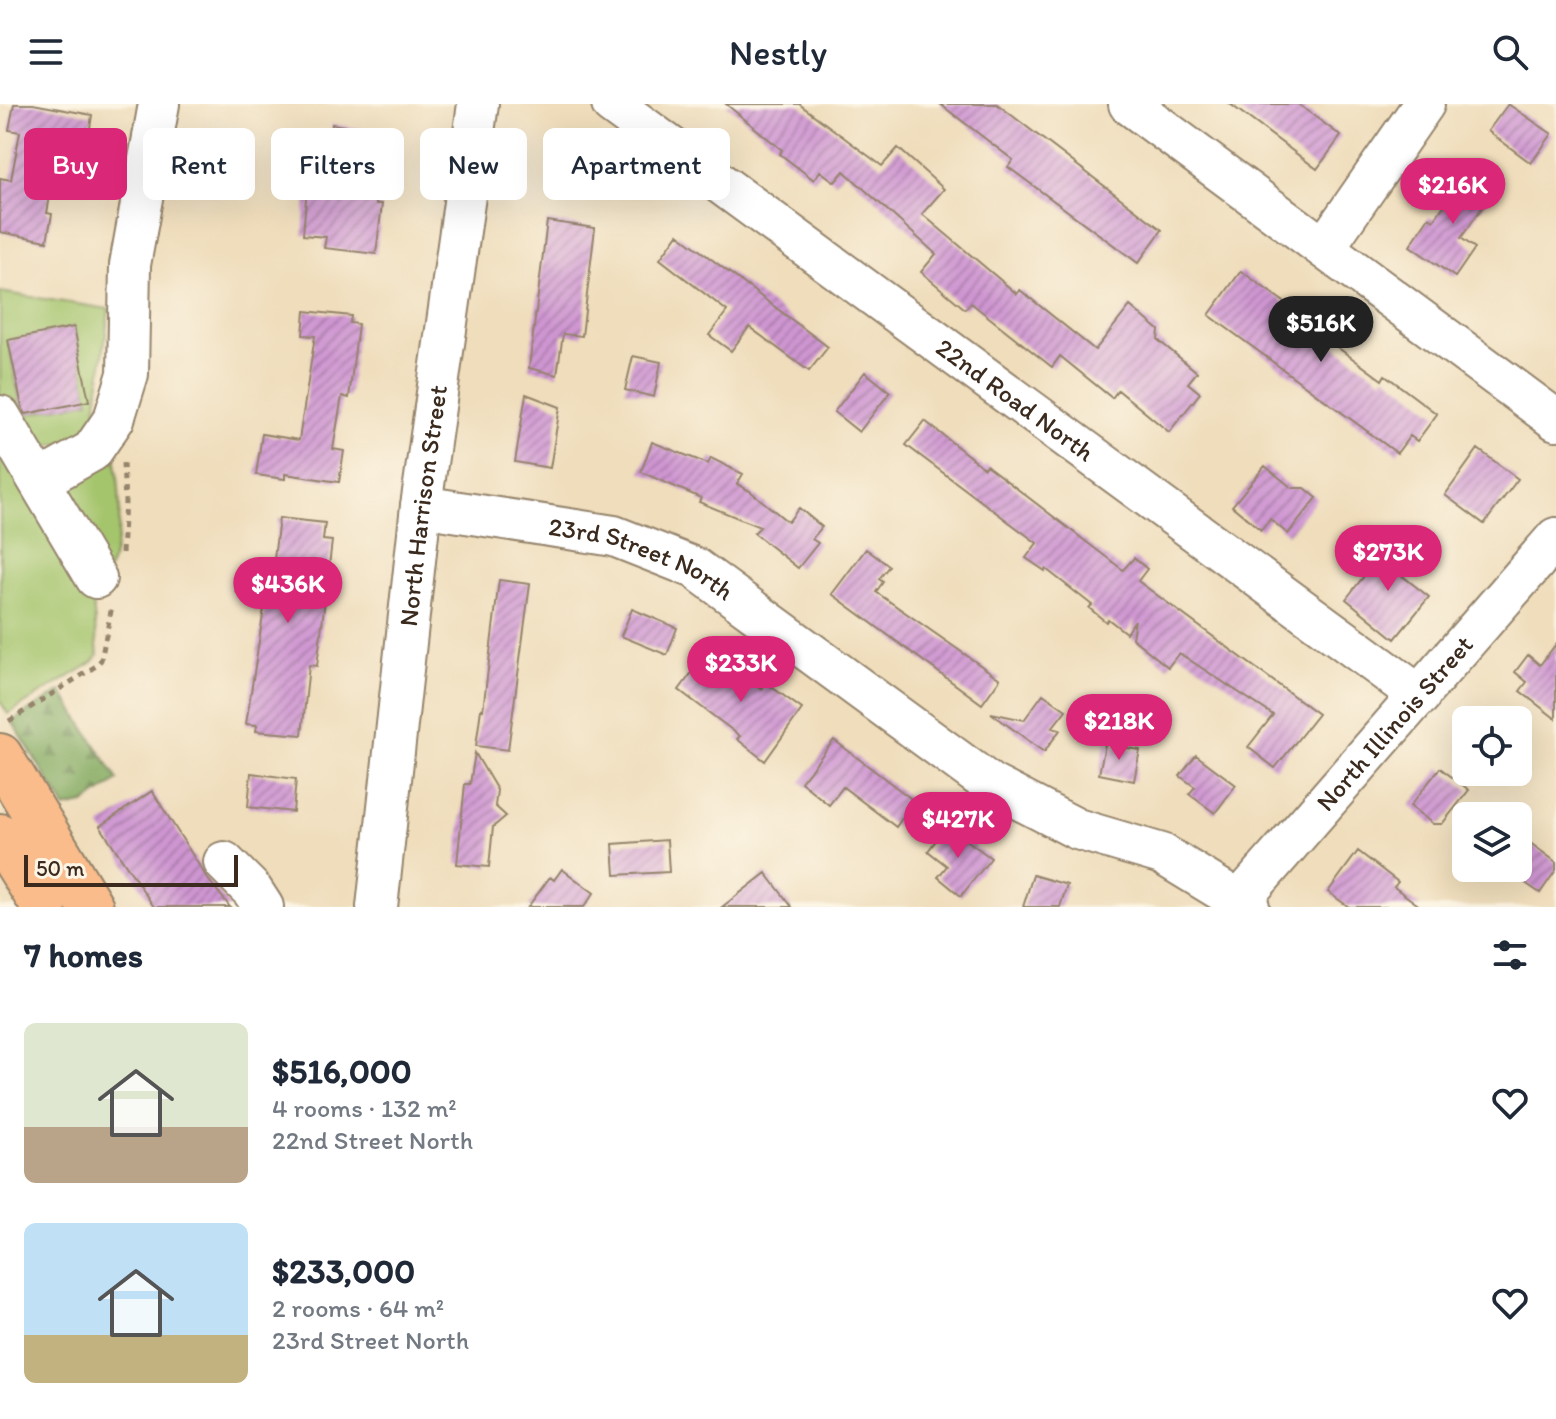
<!DOCTYPE html>
<html lang="en">
<head>
<meta charset="utf-8">
<style>
	body { margin:0; font-family:Itim,sans-serif; background:#f6f6f7; color:#1f2937; height:100vh; display:flex; flex-direction:column; font-size:30px; white-space:nowrap }
	* { box-sizing:border-box; margin:0 }
	p { font-size:26px; color:#747a83 }
	.icon { flex:none; width:44px; height:44px; fill:none; stroke:currentColor; stroke-width:2; stroke-linecap:round; stroke-linejoin:round }
	.map { position:relative; height:803px; overflow:hidden }
	.drawer { display:flex; flex-direction:column; background:#fff; flex:1 }
	.drawer>* { flex:none }
	.top-card { position:absolute; left:24px; top:24px; width:800px; height:72px; display:flex; gap:16px }
	.tools { position:absolute; left:1452px; top:602px; display:grid; gap:16px }
	.tools a { display:grid; place-items:center; width:80px; height:80px; border-radius:12px; background:#fff; box-shadow:0 8px 32px #0002; font-size:40px }
	.scale { position:absolute; left:24px; bottom:20px; width:214px; box-sizing:border-box; padding-left:8px; border:4px solid #3b2a1e; border-top:0; font-size:22px; line-height:28px; white-space:nowrap; color:#3b2a1e; -webkit-text-stroke:6px #fcf5e5; paint-order:stroke }
	.price { position:absolute; translate:-50% -68px; padding:0 18px; border-radius:28px; background:#db2777; color:#fff; font-size:26px; line-height:52px; filter:drop-shadow(0 2px 4px #0008) }
	.price::after { content:''; position:absolute; left:50%; top:48px; width:24px; height:18px; margin-left:-12px; background:inherit; clip-path:polygon(0 0,100% 0,50% 100%) }
	.price.selected { background:#222; color:#fff }
	ul { padding:0; list-style:none }
	li { display:flex; align-items:center; gap:24px; height:200px; padding:0 24px }
	li span { display:grid; place-items:center; flex:none; width:224px; height:160px; border-radius:12px; color:#555 }
	li>.icon { margin-inline-start:auto }
	span .icon { width:96px; height:96px; fill:#fffc; stroke-width:1 }
	li b { font-size:34px }
	h2 { display:flex; justify-content:space-between; align-items:center; height:96px; padding:0 24px; font-size:34px }
	.chip { padding:0 28px; border-radius:12px; background:#fff; box-shadow:0 8px 32px #0002; font-size:28px; line-height:72px }
	.chip.selected { background:#db2777; color:#fff }
	header { display:flex; justify-content:space-between; align-items:center; height:104px; padding:0 24px; background:#fff; font-size:36px; font-weight:600 }
	.map>svg:first-child { display:block }
	.green { fill:#a5c56d; stroke:#707846; stroke-width:2; fill-rule:evenodd }
	.forest { fill:url(#forest-firs); stroke:#606a3f; stroke-width:2 }
	.building { fill:url(#building-hatch) }
	.lines { fill:none; stroke-linecap:round; stroke-linejoin:round }
	.minor-casing { stroke:#95846c; stroke-width:44 }
	.major-casing { stroke:#95846c; stroke-width:48 }
	.path { stroke:#95846c; stroke-width:5; stroke-dasharray:6 6; stroke-linecap:butt }
	.minor { stroke:#fff; stroke-width:40 }
	.major { stroke:#f9bc8a; stroke-width:44 }
	.labels { text-anchor:middle; dominant-baseline:central; stroke-width:6; stroke-linejoin:round; paint-order:stroke }
	.street-label { font-size:26px; fill:#3b2a1e; stroke:#fcf5e5 }
</style>
</head>
<body>
<header><svg class="icon" aria-label="menu" viewBox="0 0 24 24"><path d="M4 6h16M4 12h16M4 18h16"/></svg>Nestly<svg class="icon" aria-label="search" viewBox="0 0 24 24"><circle cx="10" cy="10" r="6"/><path d="M15 15l6 6"/></svg></header>
<div class="map">
<svg width="1556" height="803" viewBox="0 0 1556 803">
	<defs>
		<pattern id="forest-firs" width="22" height="20" patternUnits="userSpaceOnUse" patternTransform="scale(2)"><rect width="22" height="20" fill="#84aa60"/><path d="M5 1l3.5 6h-7zM16 11l3.5 6h-7z" fill="#6d8b4f"/></pattern>
		<pattern id="building-hatch" width="6" height="6" patternUnits="userSpaceOnUse" patternTransform="scale(2)"><rect width="6" height="6" fill="#cf96d2"/><path d="M-1 1l2-2M0 6l6-6M5 7l2-2" fill="none" stroke="#a97baa"/></pattern>
	</defs>
	<rect width="100%" height="100%" fill="#fcf5e5"/>
	<filter id="ink" filterUnits="userSpaceOnUse"><feTurbulence type="fractalNoise" baseFrequency=".0125" numOctaves="2"/><feDisplacementMap in="SourceGraphic" scale="16" xChannelSelector="R" yChannelSelector="G"/><feConvolveMatrix kernelMatrix="1 2 1 2 8 2 1 2 1" color-interpolation-filters="sRGB"/></filter>
	<filter id="wash" filterUnits="userSpaceOnUse"><feTurbulence type="fractalNoise" baseFrequency=".006" numOctaves="4" result="noise"/><feDisplacementMap in="SourceGraphic" scale="32" xChannelSelector="R" yChannelSelector="G"/><feGaussianBlur stdDeviation="1.8" result="paint"/><feColorMatrix in="noise" values="0 0 0 0 0 0 0 0 0 0 0 0 0 0 0 0 0 1.4 0 .05"/><feComposite in="paint" operator="in"/></filter>
	<g filter="url(#wash)">
		<rect width="100%" height="100%" fill="#efddbb"/>
		<path class="green" d="M0,188L109,205L94,322L67,340L43,341L18,323L0,293ZM74,223L89,297L23,311L8,237Z
			M0,336L92,489L98,551L93,558L8,610L0,597Z
			M114,345C121,385 125,434 106,471L65,394L71,380Z"/>
		<path class="forest" d="M61,587L118,676L84,700L65,704L12,617Z"/>
		<g id="blocks">
			<path class="building" d="M14,0H33L92,11L88,37L94,38L90,64L56,58L47,109L52,110L47,137L0,128V74L11,76L20,28L9,26Z
				M726,0H799L882,62L898,44L944,85L922,110L1017,190L1020,186L1095,246L1130,202L1159,226L1158,236L1197,268L1188,279L1200,289L1169,328L1118,286L1112,294L1060,252L1052,263L971,199L965,205L921,168L936,150L844,67L835,78L820,67L814,76L780,50L782,46Z
				M940,0H997L1162,126L1138,159L1008,63L1013,56Z
				M1230,0H1298L1341,32L1317,65Z
				M1508,0L1552,30L1531,59L1488,27Z
				M332,20L387,29L376,100H382L376,150L324,144L326,133L303,131L310,47H318L320,32L331,33Z
				M554,41L595,46L591,80L551,76Z
				M1467,68L1494,86L1461,134L1475,144L1455,173L1410,142L1429,113L1434,116Z
				M547,117L595,124L582,232L563,230L557,271L529,264Z
				M678,130L828,243L809,267L749,223L731,247L709,231L727,207L660,155Z
				M1241,167L1291,203L1288,207L1382,276L1385,271L1437,310L1417,337L1410,332L1397,349L1209,211Z
				M305,207L351,212L350,219L358,220L349,294L342,292L333,345L344,347L339,378L285,370V375L256,371L262,330L299,336L315,232L303,231Z
				M74,223L89,297L26,310L22,303L8,236Z
				M633,252L661,258L654,293L625,286Z
				M865,268L890,288L859,328L834,308Z
				M526,290L560,303L550,364L515,358Z
				M925,317L984,364L986,361L1123,466L1134,454L1147,465L1138,477L1318,610L1275,664L1248,643L1273,611L1179,549L1168,563L1132,534L1135,516L1126,529L1108,515L1106,518L1089,504L1092,501L1046,465L1045,467L1026,454L1037,439L906,341Z
				M652,338L708,360L711,354L743,370L737,380L750,387L788,418L799,404L822,423L812,435L818,439L798,464L754,429L760,423L699,398L701,394L641,368Z
				M1478,345L1518,375L1484,420L1445,391Z
				M1265,362L1292,384H1305L1317,394L1288,430L1270,415L1261,426L1232,402Z
				M279,414L325,419L323,436L332,437L317,562L309,561L302,631L256,627L257,621L246,620L266,492L236,488L238,466L272,471Z
				M1390,439L1411,456L1400,470L1429,493L1395,535L1346,495Z
				M866,445L889,462L879,475L883,478L876,488L1000,575L982,600L832,490Z
				M499,476L530,480L508,646L476,642L481,605L483,606Z
				M632,505L677,524L667,551L621,532Z
				M1556,540V615L1520,587L1527,578L1515,568L1528,551L1540,561Z
				M710,544L762,585L766,579L802,605L765,657L737,635L740,632L679,586Z
				M1043,590L1066,606L1052,624L1060,626L1044,648L991,609L1024,616Z
				M1106,635L1115,642L1140,646L1134,677L1099,670Z
				M834,636L914,697L896,723L843,683L829,701L801,678Z
				M475,649L497,686L495,702L506,712L493,723L489,763L457,760L465,680H470Z
				M1196,651L1236,681L1215,709L1189,690L1195,683L1180,672Z
				M1440,664L1469,686L1442,720H1433L1410,702Z
				M251,669L296,675L293,708L248,703Z
				M152,687L207,774L230,803H154L100,722Z
				M947,722L991,754L961,792L938,773L947,762L928,747Z
				M1518,730L1556,758V766L1540,789L1518,774Z
				M667,736L669,768L615,771L613,740Z
				M1358,747L1398,778L1394,783L1421,803H1349L1328,788Z
				M562,765L594,789L584,803H528L550,773L554,776Z
				M766,769L792,803H722Z
				M1033,771L1067,781L1060,803H1023Z"/>
		</g>
	</g>
	<g filter="url(#ink)">
		<use href="#blocks" fill-opacity="0" stroke="#95846c" stroke-width="2"/>
		<g class="lines">
			<defs>
				<g id="minor">
					<path id="s1" d="M612,0L1420,592"/>
					<path d="M1129,0L1556,316"/>
					<path d="M1324,144L1424,0"/>
					<path d="M0,312L96,474"/>
					<path d="M39,377L92,347L114,315L128,270L130,161L159,0"/>
					<path id="s2" d="M421,402L614,432L695,464L990,680L1077,725L1162,750L1249,803"/>
					<path d="M224,758L252,786L263,803"/>
					<path id="s3" d="M377,803L421,402L478,0"/>
					<path id="s4" d="M1234,803L1556,434"/>
				</g>
				<path id="major" d="M0,652L91,803
					M0,732L44,803"/>
			</defs>
			<use href="#minor" class="minor-casing"/>
			<use href="#major" class="major-casing"/>
			<path class="path" d="M122,449L125,398L123,359
				M9,617L96,562L101,556L112,502"/>
			<use href="#minor" class="minor"/>
			<use href="#major" class="major"/>
		</g>
	</g>
	<g class="labels">
		<g class="street-label">
			<text stroke="none"><textPath href="#s1" startOffset="500">22nd Road North</textPath></text>
			<text stroke="none"><textPath href="#s3" startOffset="404">North Harrison Street</textPath></text>
			<text stroke="none"><textPath href="#s2" startOffset="228">23rd Street North</textPath></text>
			<text stroke="none"><textPath href="#s4" startOffset="244">North Illinois Street</textPath></text>
		</g>
	</g>
</svg>
<div class="tools">
<a><svg class="icon" aria-label="locate" viewBox="0 0 24 24"><circle cx="12" cy="12" r="6"/><path d="M12 2v4M12 18v4M2 12h4M18 12h4"/></svg></a>
<a><svg class="icon" aria-label="layers" viewBox="0 0 24 24"><path d="M12 4l9 5-9 5-9-5zM3 14l9 5 9-5"/></svg></a>
</div>
<div class="scale">50 m</div>
<b class="price" style="left:1453px;top:122px">$216K</b>
<b class="price selected" style="left:1321px;top:260px">$516K</b>
<b class="price" style="left:1388px;top:489px">$273K</b>
<b class="price" style="left:288px;top:521px">$436K</b>
<b class="price" style="left:741px;top:600px">$233K</b>
<b class="price" style="left:1119px;top:658px">$218K</b>
<b class="price" style="left:958px;top:756px">$427K</b>
<div class="top-card">
<a class="chip selected">Buy</a>
<a class="chip">Rent</a>
<a class="chip">Filters</a>
<a class="chip">New</a>
<a class="chip">Apartment</a>
</div>
</div>
<section class="drawer">
<h2>7 homes<svg class="icon" aria-label="filters" viewBox="0 0 24 24"><path d="M4 7h16M4 17h16"/><circle cx="9" cy="7" r="2"/><circle cx="15" cy="17" r="2"/></svg></h2>
<ul>
<li><span style="background:linear-gradient(#dfe7d0 65%,#b9a48a 0)"><svg class="icon" aria-label="home" viewBox="0 0 24 24"><path d="M3 11l9-7 9 7M6 9v11h12V9"/></svg></span><div><b>$516,000</b><p>4 rooms · 132 m²</p><p>22nd Street North</p></div><svg class="icon" aria-label="heart" viewBox="0 0 24 24"><path d="M12 20l-8-8c-3-5 5-10 8-4 3-6 11-1 8 4z"/></svg></li>
<li><span style="background:linear-gradient(#bfe0f5 70%,#c2b280 0)"><svg class="icon" aria-label="home" viewBox="0 0 24 24"><path d="M3 11l9-7 9 7M6 9v11h12V9"/></svg></span><div><b>$233,000</b><p>2 rooms · 64 m²</p><p>23rd Street North</p></div><svg class="icon" aria-label="heart" viewBox="0 0 24 24"><path d="M12 20l-8-8c-3-5 5-10 8-4 3-6 11-1 8 4z"/></svg></li>
</ul>
</section>
</body>
</html>
